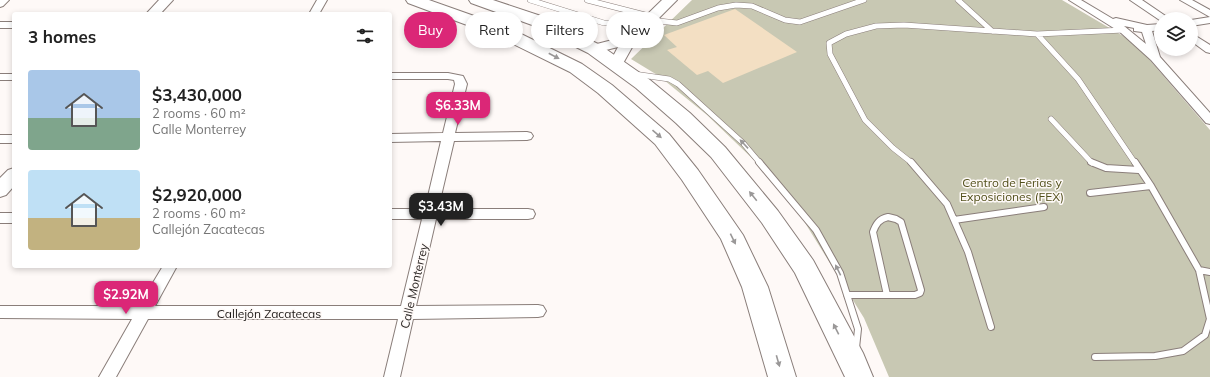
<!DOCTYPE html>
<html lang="en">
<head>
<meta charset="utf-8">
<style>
	body { margin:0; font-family:Mulish,sans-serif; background:#f6f6f6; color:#222; height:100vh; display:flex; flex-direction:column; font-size:15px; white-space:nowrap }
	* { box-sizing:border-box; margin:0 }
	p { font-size:13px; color:#767676 }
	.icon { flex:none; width:22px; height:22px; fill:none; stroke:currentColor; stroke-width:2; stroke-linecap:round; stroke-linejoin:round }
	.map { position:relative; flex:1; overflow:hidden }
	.sheet { position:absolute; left:12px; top:12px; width:380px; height:256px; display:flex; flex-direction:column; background:#fff; border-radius:4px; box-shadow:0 2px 6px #0003 }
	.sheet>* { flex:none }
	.hud { position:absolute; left:404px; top:12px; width:380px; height:36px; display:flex; gap:8px }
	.fabs { position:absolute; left:1154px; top:12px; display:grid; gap:8px }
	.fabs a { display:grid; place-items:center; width:44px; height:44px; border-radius:50%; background:#fff; box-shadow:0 2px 6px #0003; font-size:20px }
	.price { position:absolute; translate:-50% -34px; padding:0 9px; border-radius:8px; background:#db2777; color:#fff; font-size:13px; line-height:26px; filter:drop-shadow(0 1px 2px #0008) }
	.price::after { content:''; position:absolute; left:50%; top:24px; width:12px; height:9px; margin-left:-6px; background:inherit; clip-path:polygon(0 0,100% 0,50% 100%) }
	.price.on { background:#222; color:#fff }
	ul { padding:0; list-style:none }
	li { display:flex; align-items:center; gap:12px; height:100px; padding:0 16px }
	li span { display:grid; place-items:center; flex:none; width:112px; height:80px; border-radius:4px; color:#555 }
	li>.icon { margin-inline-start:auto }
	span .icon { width:48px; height:48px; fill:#fffc; stroke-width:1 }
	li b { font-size:17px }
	h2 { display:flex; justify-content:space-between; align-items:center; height:48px; padding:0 16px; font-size:17px }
	.pill { padding:0 14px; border-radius:18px; background:#fff; box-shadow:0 2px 6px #0003; font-size:14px; line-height:36px }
	.pill.on { background:#db2777; color:#fff }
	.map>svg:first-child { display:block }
	.green { fill:#c8c8b3 }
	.building { fill:#f3dfc3 }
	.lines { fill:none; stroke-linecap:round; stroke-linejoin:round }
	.lane-far1-casing { stroke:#8a7e7a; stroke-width:6 }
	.lane-casing { stroke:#8a7e7a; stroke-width:8 }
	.street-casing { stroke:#8a7e7a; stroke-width:2 }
	.secondary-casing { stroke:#8a7e7a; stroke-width:2 }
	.highway-casing { stroke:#8a7e7a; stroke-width:2 }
	.lane-far1 { stroke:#fff; stroke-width:5 }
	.lane { stroke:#fff; stroke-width:6 }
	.street { fill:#fff; fill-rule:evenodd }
	.secondary { fill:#fff; fill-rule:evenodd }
	.highway { fill:#fff; fill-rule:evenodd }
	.oneway { fill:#9a9898 }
	.labels { text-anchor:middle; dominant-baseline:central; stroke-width:3; stroke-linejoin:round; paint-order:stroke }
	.park-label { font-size:12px; fill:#52501b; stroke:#fef9f7 }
	.street-label { font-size:12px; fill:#1f1b19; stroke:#fef9f7 }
</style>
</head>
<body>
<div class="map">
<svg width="1210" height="377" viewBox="0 0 1210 377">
	<rect width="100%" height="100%" fill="#fef9f7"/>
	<path class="green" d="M692,0H1062L1135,43L1210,130V377H889L864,318L784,189L707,115L659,76L631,59Z"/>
	<path class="building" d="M735,9L797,52L723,83L708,71L697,75L667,50L677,47L664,35Z"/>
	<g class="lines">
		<defs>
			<path id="lane-far1" d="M530,0L604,23H618L639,14
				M587,0L653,17
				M958,0L992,31
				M650,20L677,23L718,8L736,5L752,6L785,20L800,22L864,0
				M1124,30L1037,34L1078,79L1135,163
				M634,74L669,79L678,84L743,143L760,163
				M1051,119L1092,163
				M912,163L893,148L865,120L830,54L829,43L846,34L876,26L904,25L1037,34"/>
			<path id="lane" d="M759,162L816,230L840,273L858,329L856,348
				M911,162L947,204L968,252L991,327
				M1091,162L1106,168L1139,170
				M1090,193L1151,186
				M888,217L896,219L901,222L921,290L920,293L915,295H887L873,232C876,224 879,219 888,217Z
				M954,220L1044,207
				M1199,270L1210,272
				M847,295H887
				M1095,357L1155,356L1183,351L1205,335L1210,319L1199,270L1151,186L1135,162"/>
			<path id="street" d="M0,0H9L3,6L0,7Z
				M317,0H327L319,14H309Z
				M1069,0H1081L1113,19L1116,18L1147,25L1161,24V30L1152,31L1160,57L1210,113V124L1206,123L1151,60L1120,32ZM1124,26L1134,28V31L1142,32L1146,44Z
				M1130,0H1142L1170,19H1161V21Z
				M1180,0H1192L1210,10V17Z
				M1210,17V23L1191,26V20Z
				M0,22H14V28H0Z
				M1191,33L1210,45V53L1206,52L1191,41Z
				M390,73H448L463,76L467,84L455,133L527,132L531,133L533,136L531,139L527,140L454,141L438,209H528L533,210L535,214L533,218L528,219H436L416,306L538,305L543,306L546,311L543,316L538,317L413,319L400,377H384L398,319H148L116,377H99L132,319L0,318V306H139L163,266H177L155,306H401L422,219H390V209H425L441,141L390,142V134L443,133L455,84L454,80L448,79H390Z
				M0,74H14V80H0Z
				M0,135H14V143H0Z
				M0,213H14V223H0Z"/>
			<path id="secondary" d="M159,0H173L160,14H146Z
				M662,0H677L635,42L621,67L616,68L611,67L609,64L618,47L594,53L589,52L587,49L589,46L624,37Z
				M14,168V186L6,195L0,197V178L8,170Z"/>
			<path id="highway" d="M406,0H429L511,29L582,64L612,85L669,134L698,170L743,235L768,287L796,377H768L742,287L721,239L682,180L655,144L598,93L570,72L499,37L408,3Z
				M469,0H493L544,17L600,45L650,80L690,113L725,147L778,211L813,260L863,353L873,377H845L795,273L762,223L711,157L676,123L636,88L588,53L532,25L471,3Z"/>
		</defs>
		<use href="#lane-far1" class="lane-far1-casing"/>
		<use href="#lane" class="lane-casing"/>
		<use href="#street" class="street-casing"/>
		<use href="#secondary" class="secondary-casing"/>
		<use href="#highway" class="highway-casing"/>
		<use href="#lane-far1" class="lane-far1"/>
		<use href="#lane" class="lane"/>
		<use href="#street" class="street"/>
		<use href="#secondary" class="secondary"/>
		<use href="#highway" class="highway"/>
	</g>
	<defs><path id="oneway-solid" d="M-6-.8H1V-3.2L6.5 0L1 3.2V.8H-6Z"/></defs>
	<g class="oneway">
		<use href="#oneway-solid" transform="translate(554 56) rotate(28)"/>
		<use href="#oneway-solid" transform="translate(657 134) rotate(41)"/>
		<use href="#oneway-solid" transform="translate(744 144) rotate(-133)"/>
		<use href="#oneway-solid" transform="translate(753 196) rotate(-129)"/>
		<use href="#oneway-solid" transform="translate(733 239) rotate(64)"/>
		<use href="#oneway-solid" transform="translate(838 270) rotate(-116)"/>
		<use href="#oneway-solid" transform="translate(836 329) rotate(-117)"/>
		<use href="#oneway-solid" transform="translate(778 361) rotate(74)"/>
	</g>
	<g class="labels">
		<g class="park-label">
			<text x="1012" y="182">Centro de Ferias y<tspan x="1012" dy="14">Exposiciones (FEX)</tspan></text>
		</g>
		<g class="street-label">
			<text transform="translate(414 286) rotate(-77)">Calle Monterrey</text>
			<text x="269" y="313">Callejón Zacatecas</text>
		</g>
	</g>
</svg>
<div class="fabs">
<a><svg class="icon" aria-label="layers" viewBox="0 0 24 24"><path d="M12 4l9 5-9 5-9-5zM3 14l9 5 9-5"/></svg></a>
</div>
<b class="price" style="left:458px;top:126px">$6.33M</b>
<b class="price on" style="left:441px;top:227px">$3.43M</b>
<b class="price" style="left:126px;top:315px">$2.92M</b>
<div class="hud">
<a class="pill on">Buy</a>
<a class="pill">Rent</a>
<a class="pill">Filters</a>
<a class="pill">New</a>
</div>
<section class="sheet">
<h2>3 homes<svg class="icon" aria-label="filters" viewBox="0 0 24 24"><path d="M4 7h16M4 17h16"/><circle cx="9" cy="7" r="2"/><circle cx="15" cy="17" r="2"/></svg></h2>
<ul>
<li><span style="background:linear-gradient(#a9c7e8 60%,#7fa58c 0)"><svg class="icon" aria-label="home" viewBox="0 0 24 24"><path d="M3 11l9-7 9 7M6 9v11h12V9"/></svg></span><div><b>$3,430,000</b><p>2 rooms · 60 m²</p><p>Calle Monterrey</p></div></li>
<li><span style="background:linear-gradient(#bfe0f5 60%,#c2b280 0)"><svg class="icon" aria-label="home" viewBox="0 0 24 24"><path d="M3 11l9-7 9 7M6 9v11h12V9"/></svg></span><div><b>$2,920,000</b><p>2 rooms · 60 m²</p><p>Callejón Zacatecas</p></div></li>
</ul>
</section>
</div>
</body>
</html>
